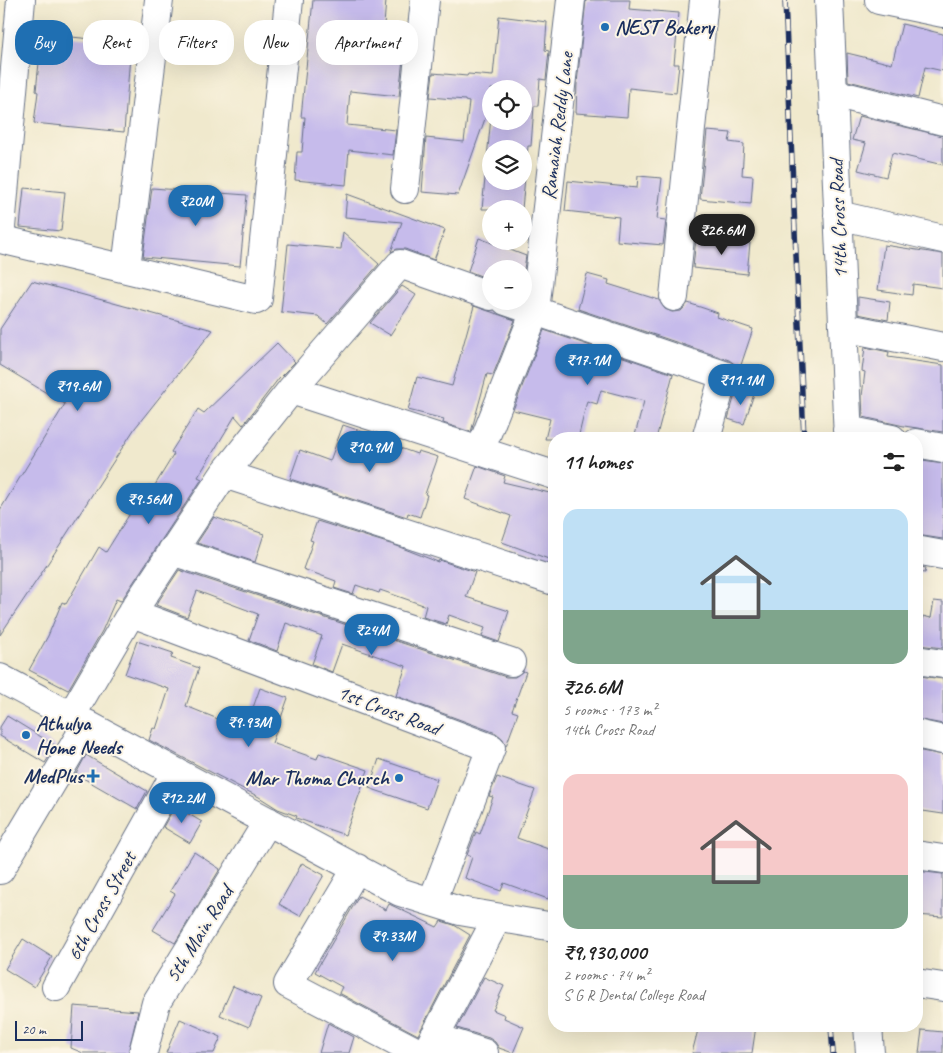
<!DOCTYPE html>
<html lang="en">
<head>
<meta charset="utf-8">
<style>
	body { margin:0; font-family:Caveat,sans-serif; background:#f6f6f6; color:#222; height:100vh; display:flex; flex-direction:column; font-size:19px; white-space:nowrap }
	* { box-sizing:border-box; margin:0 }
	p { font-size:16px; color:#767676 }
	.icon { flex:none; width:28px; height:28px; fill:none; stroke:currentColor; stroke-width:2; stroke-linecap:round; stroke-linejoin:round }
	.map { position:relative; flex:1; overflow:hidden }
	.side { position:absolute; left:548px; top:432px; width:375px; height:600px; display:flex; flex-direction:column; background:#fff; border-radius:20px; box-shadow:0 5px 20px #0002 }
	.side>* { flex:none }
	.banner { position:absolute; left:15px; top:20px; width:458px; height:45px; display:flex; gap:10px }
	.fabs { position:absolute; left:482px; top:80px; display:grid; gap:10px }
	.fabs a { display:grid; place-items:center; width:50px; height:50px; border-radius:50%; background:#fff; box-shadow:0 5px 20px #0002; font-size:25px }
	.scale { position:absolute; left:15px; bottom:12px; width:68px; box-sizing:border-box; padding-left:5px; border:2px solid #1b2f5e; border-top:0; font-size:14px; line-height:18px; white-space:nowrap; color:#1b2f5e; -webkit-text-stroke:4px #fcf5e5; paint-order:stroke }
	.price { position:absolute; translate:-50% -42px; padding:0 11px; border-radius:18px; background:#1f6fb2; color:#fff; font-size:16px; line-height:32px; filter:drop-shadow(0 1px 2px #0008) }
	.price::after { content:''; position:absolute; left:50%; top:30px; width:15px; height:11px; margin-left:-8px; background:inherit; clip-path:polygon(0 0,100% 0,50% 100%) }
	.price.selected { background:#222; color:#fff }
	ul { padding:0; list-style:none }
	li { display:grid; align-content:center; gap:10px; height:265px; padding:0 15px }
	li span { display:grid; place-items:center; height:155px; border-radius:15px; color:#555 }
	li>.icon { margin-inline-start:auto }
	span .icon { width:90px; height:90px; fill:#fffc; stroke-width:1 }
	li b { font-size:21px }
	h2 { display:flex; justify-content:space-between; align-items:center; height:60px; padding:0 15px; font-size:21px }
	.chip { padding:0 18px; border-radius:20px; background:#fff; box-shadow:0 5px 20px #0002; font-size:18px; line-height:45px }
	.chip.selected { background:#1f6fb2; color:#fff }
	.map>svg:first-child { display:block }
	.building { fill:#c6bbeb; fill-rule:evenodd }
	.lines { fill:none; stroke-linecap:round; stroke-linejoin:round }
	.minor-casing { stroke:#667085; stroke-width:30 }
	.minor { stroke:#fff; stroke-width:28 }
	.rail-casing { stroke:#1b2f5e; stroke-width:5.5 }
	.rail { stroke:#fcf5e5; stroke-width:4; stroke-dasharray:11; stroke-linecap:butt }
	.poi-dot { fill:#1f6fb2; stroke:#fcf5e5; stroke-width:2 }
	.labels { text-anchor:middle; dominant-baseline:central; stroke-width:4; stroke-linejoin:round; paint-order:stroke }
	.poi-label { font-size:21px; font-weight:bold; fill:#1b2f5e; stroke:#fcf5e5; text-anchor:start }
	.street-label { font-size:21px; fill:#1b2f5e; stroke:#fcf5e5 }
</style>
</head>
<body>
<div class="map">
<svg width="943" height="1053" viewBox="0 0 943 1053">
	<rect width="100%" height="100%" fill="#fcf5e5"/>
	<filter id="ink" filterUnits="userSpaceOnUse"><feTurbulence type="fractalNoise" baseFrequency=".02" numOctaves="2"/><feDisplacementMap in="SourceGraphic" scale="10" xChannelSelector="R" yChannelSelector="G"/><feConvolveMatrix kernelMatrix="1 2 1 2 8 2 1 2 1" color-interpolation-filters="sRGB"/></filter>
	<filter id="wash" filterUnits="userSpaceOnUse"><feTurbulence type="fractalNoise" baseFrequency=".0096" numOctaves="4" result="noise"/><feDisplacementMap in="SourceGraphic" scale="20" xChannelSelector="R" yChannelSelector="G"/><feGaussianBlur stdDeviation="1.12" result="paint"/><feColorMatrix in="noise" values="0 0 0 0 0 0 0 0 0 0 0 0 0 0 0 0 0 1.4 0 .05"/><feComposite in="paint" operator="in"/></filter>
	<g filter="url(#wash)">
		<rect width="100%" height="100%" fill="#f0e9cd"/>
		<g id="blocks">
			<path class="building" d="M313,0H386L383,37L405,39L399,96L350,91L347,125L396,130L393,155L349,150L346,185L295,180L297,152H302L305,117H301Z
				M586,0H630L629,9L679,13L674,64H679L676,93L629,88L627,117L576,113L577,83Z
				M499,16L547,22L545,50L549,51L546,80L540,79L538,106H534L531,146H528L522,209H482L491,117L486,116L458,195L422,192L426,138L464,142L469,102L465,101V100L430,97L433,73L467,76L468,74L493,76ZM491,89H524V121H491ZM491,149H524V181H491Z
				M902,24L943,34V71L925,67L918,98L848,81L847,53L892,64Z
				M42,34L131,43L124,132L34,123L38,92L36,91Z
				M859,116L943,136V165L892,153L886,177L858,170L866,143L852,140Z
				M707,131L731,133L729,142L744,144L742,175L753,176L751,204L700,199Z
				M638,176L662,178L657,219L666,220L663,245L617,241L619,217L565,211L568,181L637,188Z
				M24,188L65,192L61,231L20,227Z
				M152,188L247,195L240,266L143,257Z
				M347,194L445,230L434,260L405,249H397L391,252L402,222L345,217Z
				M343,232L379,264L327,324L318,316L281,312L288,244L341,249Z
				M479,238L526,256L524,269H491V280L468,271Z
				M696,238L750,243L747,274L693,268Z
				M884,245L943,254V288L913,284L912,295L878,290Z
				M587,274L609,280L608,284L659,300L665,309L672,312L681,311L688,303L718,313L717,317L753,329L740,368L729,360L578,309Z
				M32,281L213,330L135,428L39,577L0,635V510L65,404L0,365V329Z
				M402,286L416,295L390,335L370,323Z
				M858,297L890,302L888,320L858,314Z
				M474,306L515,320L493,375L487,374L471,432L443,423L444,419L408,410L417,377L452,386Z
				M544,330L673,374L656,439H634L644,401L601,390L597,404L587,401L578,439H545L550,419L513,410Z
				M277,343L295,362L279,378L243,425L235,416L198,477L202,479L121,601L116,599L102,631L68,690L29,670L48,636L62,602L66,604L99,547L106,552L147,486L152,490L174,454L171,452L198,409L204,413Z
				M865,347L889,352L888,357L943,365V432L904,426L863,417L862,396L865,372L862,371Z
				M737,388L754,394L744,424L728,419Z
				M343,425L375,436L374,439L417,454L418,451L438,457L425,494L427,495L420,517L408,513L407,517L290,479L300,450L330,461Z
				M916,459L943,463V539L916,535L920,492H916Z
				M477,466L505,476L503,482L554,494V561L502,542L511,516L465,499Z
				M214,517L264,534L255,562L197,543Z
				M317,521L397,546L438,562L439,560L475,572L466,597L509,611L499,642L482,636L485,628L449,615L446,624L423,617L426,606L380,590L379,593L356,585L353,594L334,588L336,581L303,569L313,541L310,540Z
				M916,566L926,568L925,573L916,572Z
				M179,570L506,677H515L523,671L526,672L512,711L518,713L506,746L503,739L496,733L396,696L406,666L342,644L332,672L312,664L322,636L286,623L277,651L249,640L258,614L197,591L187,617L156,605Z
				M934,601L943,602V648L918,645L923,616L931,618Z
				M137,641L173,653L171,658L199,668L186,706L245,730L260,688L288,698L272,743L317,759L319,753L368,770L345,835L296,818L297,816L278,809L259,797L149,740L153,728L156,729L169,689L125,674Z
				M920,676L943,679V724L916,719V694Z
				M7,716L56,746L45,763L0,736V727Z
				M916,750L943,755V814L916,810Z
				M86,755L147,791L137,809L76,774Z
				M379,759L437,779L427,808L369,788Z
				M497,777L535,790L517,838L554,851V883L548,899L504,883L501,891L465,878L472,857L467,855L476,832L480,834L493,797L489,796Z
				M175,806L202,822L190,843L163,827Z
				M194,852L220,869L175,943L153,930L175,894L170,891Z
				M302,863L324,875L300,916L279,904Z
				M916,871L943,874V917L916,915Z
				M359,896L386,910L389,904L437,927L441,921L454,925L470,935L418,1035L339,993L342,987L315,972Z
				M23,939L52,957L34,987L5,969Z
				M484,977L504,986L493,1010L505,1015L504,1018L524,1027L513,1053L499,1048L495,1042L489,1038L457,1028Z
				M233,986L261,998L249,1027L220,1015Z
				M74,1006L138,1011L128,1053H83L71,1048Z
				M180,1019L221,1037L214,1053H166Z
				M328,1023L354,1037L349,1053H319Z
				M699,1026H756L752,1053H692Z
				M922,1030L943,1032V1053H919Z"/>
		</g>
	</g>
	<g filter="url(#ink)">
		<use href="#blocks" fill-opacity="0" stroke="#667085" stroke-width="1"/>
		<g class="lines">
			<defs>
				<path id="minor" d="M829,0L848,439
					M879,0L943,13
					M833,93L943,121
					M405,189L425,0
					M838,215L943,239
					M0,239L256,300L258,299L289,0
					M0,239L21,0
					M126,268L159,0
					M491,296L400,264L291,390L554,475
					M674,297L704,0
					M506,301L724,375L706,439
					M843,327L943,347
					M847,430L892,439
					M916,443L943,448
					M480,451L535,311L571,0
					M224,474L554,581
					M916,550L943,555
					M172,551L511,662
					M132,613L491,748L432,902
					M916,660L943,664
					M0,678L400,892L460,911L554,927
					M71,716L127,620L224,474L291,390
					M916,734L943,740
					M916,855L943,859
					M357,868L288,984L419,1053
					M0,870L87,724
					M916,983L943,987
					M56,987L176,772
					M868,1026L870,1053
					M434,1037L484,1053
					M143,1053L156,1003L268,821
					M426,1053L497,918"/>
			</defs>
			<use href="#minor" class="minor-casing"/>
			<use href="#minor" class="minor"/>
			<defs>
				<path id="rail" d="M785,0L804,439
					M831,1026L833,1053"/>
			</defs>
			<use href="#rail" class="rail-casing"/>
			<use href="#rail" class="rail"/>
		</g>
	</g>
	<g class="poi-dot">
		<circle cx="605" cy="27" r="5"/>
		<circle cx="26" cy="735" r="5"/>
		<path d="M90.5 768.5h5v5h5v5h-5v5h-5v-5h-5v-5h5z"/>
		<circle cx="399" cy="778" r="5"/>
	</g>
	<g class="labels">
		<g class="poi-label">
			<text x="615" y="27">NEST Bakery</text>
			<text x="36" y="723">Athulya<tspan x="36" dy="24">Home Needs</tspan></text>
			<text x="83" y="776" text-anchor="end">MedPlus</text>
			<text x="389" y="778" text-anchor="end">Mar Thoma Church</text>
		</g>
		<g class="street-label">
			<text transform="translate(557 126) rotate(-83)">Ramaiah Reddy Lane</text>
			<text transform="translate(838 219) rotate(-92)">14th Cross Road</text>
			<text transform="translate(389 710) rotate(21)">1st Cross Road</text>
			<text transform="translate(101 906) rotate(-61)">6th Cross Street</text>
			<text transform="translate(199 934) rotate(-58)">5th Main Road</text>
		</g>
	</g>
</svg>
<div class="fabs">
<a><svg class="icon" aria-label="locate" viewBox="0 0 24 24"><circle cx="12" cy="12" r="6"/><path d="M12 2v4M12 18v4M2 12h4M18 12h4"/></svg></a>
<a><svg class="icon" aria-label="layers" viewBox="0 0 24 24"><path d="M12 4l9 5-9 5-9-5zM3 14l9 5 9-5"/></svg></a>
<a>+</a>
<a>−</a>
</div>
<div class="scale">20 m</div>
<b class="price" style="left:196px;top:227px">₹20M</b>
<b class="price selected" style="left:722px;top:256px">₹26.6M</b>
<b class="price" style="left:588px;top:386px">₹17.1M</b>
<b class="price" style="left:741px;top:406px">₹11.1M</b>
<b class="price" style="left:78px;top:412px">₹19.6M</b>
<b class="price" style="left:370px;top:473px">₹10.9M</b>
<b class="price" style="left:149px;top:525px">₹9.56M</b>
<b class="price" style="left:372px;top:656px">₹24M</b>
<b class="price" style="left:249px;top:748px">₹9.93M</b>
<b class="price" style="left:182px;top:824px">₹12.2M</b>
<b class="price" style="left:393px;top:962px">₹9.33M</b>
<div class="banner">
<a class="chip selected">Buy</a>
<a class="chip">Rent</a>
<a class="chip">Filters</a>
<a class="chip">New</a>
<a class="chip">Apartment</a>
</div>
<section class="side">
<h2>11 homes<svg class="icon" aria-label="filters" viewBox="0 0 24 24"><path d="M4 7h16M4 17h16"/><circle cx="9" cy="7" r="2"/><circle cx="15" cy="17" r="2"/></svg></h2>
<ul>
<li><span style="background:linear-gradient(#bfe0f5 65%,#7fa58c 0)"><svg class="icon" aria-label="home" viewBox="0 0 24 24"><path d="M3 11l9-7 9 7M6 9v11h12V9"/></svg></span><div><b>₹26.6M</b><p>5 rooms · 173 m²</p><p>14th Cross Road</p></div></li>
<li><span style="background:linear-gradient(#f6c9c9 65%,#7fa58c 0)"><svg class="icon" aria-label="home" viewBox="0 0 24 24"><path d="M3 11l9-7 9 7M6 9v11h12V9"/></svg></span><div><b>₹9,930,000</b><p>2 rooms · 74 m²</p><p>S G R Dental College Road</p></div></li>
</ul>
</section>
</div>
</body>
</html>
